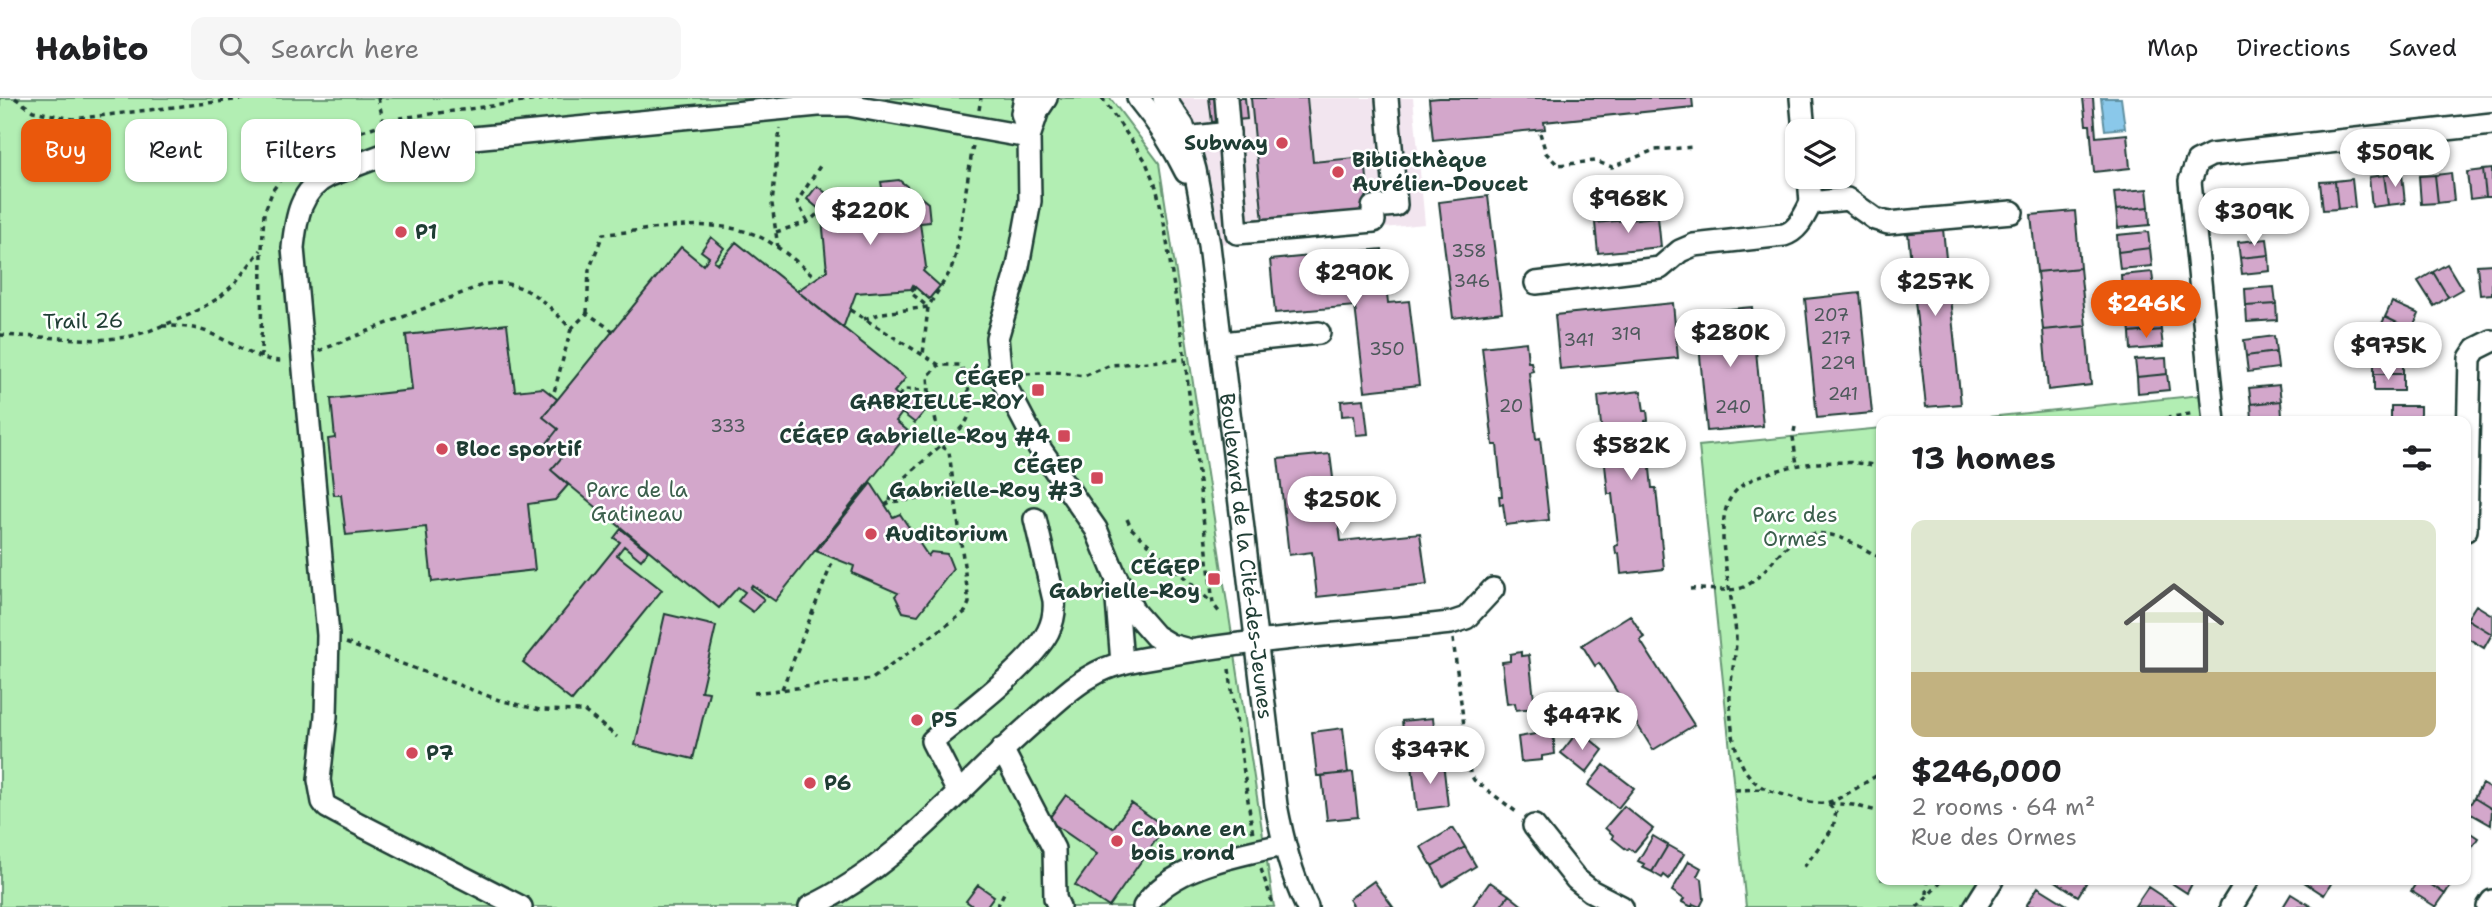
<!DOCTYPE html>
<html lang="en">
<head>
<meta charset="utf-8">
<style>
	body { margin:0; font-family:"Shantell Sans",sans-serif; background:#f6f6f6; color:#202124; height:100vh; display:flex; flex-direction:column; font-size:26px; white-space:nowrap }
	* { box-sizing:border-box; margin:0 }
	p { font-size:23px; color:#757577 }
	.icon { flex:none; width:38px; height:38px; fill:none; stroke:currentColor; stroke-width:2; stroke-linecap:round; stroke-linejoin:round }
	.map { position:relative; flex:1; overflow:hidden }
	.panel { position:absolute; left:1876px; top:318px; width:595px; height:469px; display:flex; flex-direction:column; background:#fff; border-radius:14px; box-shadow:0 2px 5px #0004 }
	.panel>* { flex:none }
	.banner { position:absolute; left:21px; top:21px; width:665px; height:63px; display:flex; gap:14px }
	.tools { position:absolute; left:1785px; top:21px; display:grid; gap:14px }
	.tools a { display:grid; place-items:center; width:70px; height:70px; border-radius:14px; background:#fff; box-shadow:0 2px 5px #0004; font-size:35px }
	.price { position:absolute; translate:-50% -60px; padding:0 16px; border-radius:24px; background:#fff; color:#222; font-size:23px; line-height:46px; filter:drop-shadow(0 2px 4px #0008) }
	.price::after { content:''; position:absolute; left:50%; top:42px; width:21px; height:16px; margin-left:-10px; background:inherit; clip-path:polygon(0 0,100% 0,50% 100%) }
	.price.current { background:#ea580c; color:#fff }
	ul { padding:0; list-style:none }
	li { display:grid; align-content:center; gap:14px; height:371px; padding:0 35px }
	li+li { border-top:2px solid #e0e0e0 }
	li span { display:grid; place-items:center; height:217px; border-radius:14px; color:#555 }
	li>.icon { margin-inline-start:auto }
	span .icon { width:126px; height:126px; fill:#fffc; stroke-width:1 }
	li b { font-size:30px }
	h2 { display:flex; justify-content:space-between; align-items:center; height:84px; padding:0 35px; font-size:30px }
	.tag { padding:0 24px; border-radius:14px; background:#fff; box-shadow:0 2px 5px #0004; font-size:24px; line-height:63px }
	.tag.current { background:#ea580c; color:#fff }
	header { display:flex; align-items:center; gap:42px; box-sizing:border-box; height:98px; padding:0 35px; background:#fff; border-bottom:2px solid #e0e0e0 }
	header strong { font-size:33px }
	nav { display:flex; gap:38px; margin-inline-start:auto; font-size:24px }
	.search { width:490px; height:63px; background:#f6f6f6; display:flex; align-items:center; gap:18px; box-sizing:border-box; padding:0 24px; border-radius:14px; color:#757577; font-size:26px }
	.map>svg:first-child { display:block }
	.built { fill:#f2e5ef }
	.green { fill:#b2eeb3; stroke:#689674; stroke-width:2 }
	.water { fill:#8ac8ea; stroke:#5f90a1; stroke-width:2 }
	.building { fill:#d3a7cb; stroke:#1f3d34; stroke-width:2 }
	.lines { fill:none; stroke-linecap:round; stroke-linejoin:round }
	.minor-casing { stroke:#1f3d34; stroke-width:26 }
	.path { stroke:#1f3d34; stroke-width:3.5; stroke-dasharray:5 5; stroke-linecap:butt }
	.minor { stroke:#fff; stroke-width:21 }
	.poi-dot { fill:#d1495b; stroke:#fff; stroke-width:2.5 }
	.labels { text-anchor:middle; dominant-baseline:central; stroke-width:5; stroke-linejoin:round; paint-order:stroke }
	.number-label { font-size:18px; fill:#4c585a }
	.poi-label { font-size:21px; font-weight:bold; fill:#1f3d34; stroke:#fff; text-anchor:start }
	.street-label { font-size:21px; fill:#1f3d34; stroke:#fff }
	.park-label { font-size:21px; fill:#3c604d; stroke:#fff }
</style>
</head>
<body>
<header>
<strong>Habito</strong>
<div class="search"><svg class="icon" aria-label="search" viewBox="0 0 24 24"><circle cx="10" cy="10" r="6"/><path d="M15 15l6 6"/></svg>Search here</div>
<nav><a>Map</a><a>Directions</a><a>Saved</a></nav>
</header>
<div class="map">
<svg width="2492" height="809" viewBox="0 0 2492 809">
	<rect width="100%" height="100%" fill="#fff"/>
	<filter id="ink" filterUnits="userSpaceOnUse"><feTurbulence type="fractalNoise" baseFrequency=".0143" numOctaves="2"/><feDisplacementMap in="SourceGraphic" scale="14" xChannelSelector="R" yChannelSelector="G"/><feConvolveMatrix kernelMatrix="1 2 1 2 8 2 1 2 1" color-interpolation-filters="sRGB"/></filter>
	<g filter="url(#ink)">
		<path class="built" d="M1177,0H1413L1425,126L1209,147Z"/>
		<path class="green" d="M0,0H1110L1159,65L1274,809H0Z
			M2211,296L2214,324H1940Z
			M1881,330V782H1992L1975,809H1746L1699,348Z"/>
		<path class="water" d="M2101,0H2121L2125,30L2105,32Z"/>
		<path class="building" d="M1209,0H1245L1247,21L1212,24Z
			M1251,0H1307L1313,64L1365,59L1370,113L1263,124Z
			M1439,0H1692L1693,9L1544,24L1545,31L1433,42L1429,1Z
			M2083,0H2093L2096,39L2127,36L2130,70L2094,74L2090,27H2086Z
			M2492,71V99H2486L2483,72Z
			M2483,72L2486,99L2470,101L2467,74Z
			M2451,75L2454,103L2438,105L2435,77Z
			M2402,76L2405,105L2388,107L2384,77Z
			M2384,77L2388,107L2372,109L2369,79Z
			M2435,77L2438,105L2421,106L2419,78Z
			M2352,81L2355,109L2338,111L2335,83Z
			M899,82L928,105L930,124L920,125L926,169L923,173L940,188L929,201L913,187L911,191L856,195L843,230L797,193L827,173L822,120L825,116L807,101L817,88L835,102L839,99L883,95L881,84Z
			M2335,83L2338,111L2323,112L2320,84Z
			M2147,91L2149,109L2116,112L2114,94Z
			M2263,92L2264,108L2235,111L2234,94Z
			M1488,98L1502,214L1453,220L1439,104Z
			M2264,108L2265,124L2236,127L2235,111Z
			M2149,109L2150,127L2118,130L2116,112Z
			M2075,113L2080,170L2037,174L2031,117Z
			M1658,119L1661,149L1598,155L1595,125Z
			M1943,131L1961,306L1926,309L1908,135Z
			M2148,134L2150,150L2118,154L2117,137Z
			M711,139L724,150L714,163L718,166L736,144L906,280L894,294L908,306L912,301L926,312L915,325L902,315L896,323L909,334L775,503L752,487L750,490L764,501L753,514L738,503L745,494L738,489L719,510L551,372L563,358L547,345L558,331L543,319L681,149L703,167L709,159L701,153Z
			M2267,141L2269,157L2240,160L2238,144Z
			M2150,150L2152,168L2120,171L2118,154Z
			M1382,151L1388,205L1409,203L1419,287L1365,293L1355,208L1275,215L1270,162Z
			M2269,157L2270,173L2242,176L2240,160Z
			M2447,166L2462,191L2448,199L2433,174Z
			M2492,166V196L2480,197L2477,167Z
			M2080,170L2086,228L2043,232L2037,174Z
			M2152,174L2154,191L2122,194L2121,177Z
			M2433,174L2448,199L2434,208L2418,183Z
			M2274,189L2276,206L2246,208L2245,191Z
			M2154,191L2156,209L2124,212L2122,194Z
			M1860,195L1872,315L1817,320L1805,201Z
			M2392,204L2419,216L2412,232L2385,219Z
			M1673,205L1678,260L1560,271L1555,217Z
			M2276,206L2277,222L2247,224L2246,208Z
			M1752,209L1763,328L1707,333L1696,214Z
			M2159,215L2161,232L2130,235L2128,218Z
			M2385,219L2412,232L2404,247L2378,234Z
			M507,226L515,293L543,290L557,301L543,319L558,331L547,345L563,358L551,372L568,387L555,402L528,406L535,472L432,484L426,429L346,437L341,397H334L328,341L335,340L331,301L412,292L406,237Z
			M2086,228L2091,287L2048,292L2043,232Z
			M2161,232L2163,249L2131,252L2130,235Z
			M2274,238L2276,254L2246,258L2244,242Z
			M1526,244L1528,264H1531L1533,273L1529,274L1536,341L1540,340L1549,422L1506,427L1503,406L1500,407L1499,398H1502L1497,347H1493L1482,249Z
			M2276,254L2278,270L2248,274L2246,258Z
			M2374,259L2403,260V276H2374Z
			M2166,260L2167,276L2137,279L2135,262Z
			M2167,276L2169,292L2138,295L2137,279Z
			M2374,276H2403V293H2374Z
			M2279,287L2281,303L2251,306L2249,290Z
			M1641,293L1644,313H1647L1648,322L1645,323L1652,390H1656L1664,471L1621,476L1619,455L1616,456L1615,448L1618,447L1612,396H1608L1598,298Z
			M1364,301L1368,336L1356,337L1354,317L1342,318L1341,303Z
			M2281,303L2282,319L2252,322L2251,306Z
			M2391,308H2420V324H2391Z
			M1330,356L1341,443L1420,435L1427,487L1317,499L1312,454L1289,457L1278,361Z
			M871,385L893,419L900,416L928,458L931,454L947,456L953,471L918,517L903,514L895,498L898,495L852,475L854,468L816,453Z
			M621,431L648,453L641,462L624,448L617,457L662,492L572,603L523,564L620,444L614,440Z
			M2476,507L2492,517V536L2467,521Z
			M665,516L716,528L701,593L709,594L693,661L635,647Z
			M1630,517L1644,539L1640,542L1694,627L1653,652L1599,565L1595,568L1582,547Z
			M2467,521L2492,536L2484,550L2466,539Z
			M1521,554V558L1529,557L1535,610L1516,612L1515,605L1507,606L1502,564L1510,563V556Z
			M1433,620L1438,664L1407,668L1402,623Z
			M1343,630L1348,675L1317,678L1312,634Z
			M1579,632L1603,652L1586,675L1561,655Z
			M1553,633L1555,656L1542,658V662L1521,664L1518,639Z
			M1438,664H1443L1448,708L1417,712L1412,667Z
			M1604,667L1634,690L1618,710L1588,687Z
			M1353,674L1358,719L1327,722L1322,678Z
			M2482,686L2492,692V711L2474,700Z
			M1066,697L1113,730L1131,705L1165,729L1109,809L1075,787L1097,756L1048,722Z
			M2474,700L2492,711L2491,727L2466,713Z
			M1624,708L1653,731L1634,754L1629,750L1627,752L1612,740L1613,737L1605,730Z
			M1453,730L1465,749L1432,768L1421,749Z
			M2466,732L2478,740L2469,754L2466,752Z
			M1653,738L1668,747L1652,774L1642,769L1644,766L1638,763Z
			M1668,747L1684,756L1669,781L1664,777L1662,780L1652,774Z
			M1465,749L1476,768L1443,788L1432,768Z
			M1689,763L1701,770L1697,778L1702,781L1704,801L1700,809L1693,806L1692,809L1682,804L1684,801L1672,793Z
			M2054,782H2088L2078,798Z
			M2167,782H2194L2187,795Z
			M2301,782H2330L2332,784L2324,797Z
			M2418,782H2424L2445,796L2436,809L2411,793Z
			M2424,782H2452L2453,783L2445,796Z
			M1374,783L1393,809H1354L1349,801Z
			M1490,784L1509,797L1500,809H1472Z
			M978,787L994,798L986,809H974L966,803Z
			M2038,789L2070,809L2026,808Z
			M2148,789L2178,809L2135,808Z
			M2291,796L2312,809H2283Z
			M1509,797L1524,809H1500Z"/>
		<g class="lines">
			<defs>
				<g id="minor">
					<path d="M1025,0L1022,15L1029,39"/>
					<path d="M1046,0L1038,12L1029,39L1030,103L1018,168L997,240L1001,279L1034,342L1096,431L1115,477L1134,514L1155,538L1170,547L1189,552"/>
					<path d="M1138,0C1157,23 1173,47 1186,74"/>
					<path id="s1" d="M1164,0L1183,28L1195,72L1209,147L1276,707C1283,743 1291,776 1307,809"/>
					<path d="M1226,0L1237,135L1374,123L1373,109L1396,107L1387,0"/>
					<path d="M1801,0L1804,33"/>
					<path d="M1186,40L1229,35"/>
					<path d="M1809,79L1811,105"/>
					<path d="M1536,185L1660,170L1680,153L1694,147L1784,137C1799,132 1804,118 1811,105L1847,101L1875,121L1888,125L2012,114"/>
					<path d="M1222,245L1319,235"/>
					<path d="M2214,324L2190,83L2197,64L2211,57L2492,26"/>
					<path d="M2466,432L2470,260L2476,251L2492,243"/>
					<path d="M1116,490L1122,565"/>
					<path d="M1002,651L1054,751L1055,800L1059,809"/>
					<path d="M958,694L932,643C963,617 1030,568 1048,534C1053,524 1055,513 1054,502L1035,421"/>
					<path d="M1534,728L1576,781L1591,793L1622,809"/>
					<path d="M521,809L351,722L327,709L323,704L319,682L326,618L328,537L293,150C296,120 300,91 330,77L391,54L431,44L818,7H848L1029,39"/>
					<path d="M810,809C900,767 963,684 1037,621C1054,606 1071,589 1091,578C1115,563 1144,561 1172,556C1264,540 1358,535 1451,525L1466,520L1493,491"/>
					<path d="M1144,809C1170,768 1238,757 1283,747"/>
					<path d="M1975,809L1992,782"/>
					<path d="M2231,809L2248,782"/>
					<path d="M2488,809L2492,803"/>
				</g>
			</defs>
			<use href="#minor" class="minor-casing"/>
			<path class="path" d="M15,0L33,13L73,21L250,0
				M378,0L386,35
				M1102,0L1145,62L1156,89L1163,118L1185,261L1213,506L1220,515
				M979,12L981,0
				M1540,35L1546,55L1558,67L1595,63L1612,69L1654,52L1694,49
				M808,124L797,104L820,68
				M776,134L808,124L821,113
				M778,150L772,106L780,30
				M915,189L911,195L928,209L923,257
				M850,212L939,267H961L968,287L982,284
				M587,215L589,172L603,136C653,133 717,116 764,141C783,151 800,167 817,180
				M864,221L883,215L928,209L951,172L956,156L973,47
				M162,228C178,228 192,228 207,234C233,244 256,264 285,263
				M571,231L587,215L613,233
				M0,237L98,242L128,239L149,233L189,217L219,200L235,185L261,152
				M319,253L482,187C522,178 547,205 571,231L553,298
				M261,260L262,151L264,115L273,92L294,62L301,57L336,42L400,20L553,0
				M1026,276L1055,274L1084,278L1111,267L1185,261
				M899,298L905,291L929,292L928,278L939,267
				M2146,324L2195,315
				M1795,329L1793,339L1797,367
				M1881,369C1857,362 1811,363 1786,370C1769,375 1746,380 1734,395C1708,426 1736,503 1736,541C1736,562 1729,583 1730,604C1731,633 1735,675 1764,690C1771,694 1781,696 1789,698C1799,702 1814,706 1825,705C1838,704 1868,682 1881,675
				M890,403L893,391L941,347L929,292
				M885,407L890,404L1019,390
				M1127,421L1131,430L1212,505
				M1690,491C1705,490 1731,495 1744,489C1758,482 1769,467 1779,456C1814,418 1845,441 1881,460
				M1453,541L1470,675L1474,682L1519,716
				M346,545L499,602L540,612L584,613L617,639
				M1229,571L1253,737
				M782,591L834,460
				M754,595L872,581L965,514L969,505L949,354L941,347C969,324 973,324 968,287
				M1735,692L1765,691
				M1804,769L1833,730L1836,714L1827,705L1853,707L1881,714
				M1261,771L1274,809
				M1927,796L1928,782
				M997,809L1006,791
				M1917,809L1943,782"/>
			<use href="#minor" class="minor"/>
		</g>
	</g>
	<g class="poi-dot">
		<circle cx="1282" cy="45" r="7"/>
		<circle cx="1338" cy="74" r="7"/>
		<circle cx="401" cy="134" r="7"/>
		<rect x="1031" y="285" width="14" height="14" rx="3.5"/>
		<rect x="1057" y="331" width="14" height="14" rx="3.5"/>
		<circle cx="442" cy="351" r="7"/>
		<rect x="1090" y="373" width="14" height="14" rx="3.5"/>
		<circle cx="871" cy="436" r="7"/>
		<rect x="1207" y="474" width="14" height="14" rx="3.5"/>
		<circle cx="917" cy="622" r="7"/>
		<circle cx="412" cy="655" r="7"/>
		<circle cx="810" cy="685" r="7"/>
		<circle cx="1117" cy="743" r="7"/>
	</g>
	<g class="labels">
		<g class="number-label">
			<text x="1469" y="153">358</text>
			<text x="1472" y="183">346</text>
			<text x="1831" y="217">207</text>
			<text x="1626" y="236">319</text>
			<text x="1836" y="240">217</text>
			<text x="1579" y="242">341</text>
			<text x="1387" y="251">350</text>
			<text x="1838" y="265">229</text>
			<text x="1843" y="296">241</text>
			<text x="1511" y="308">20</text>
			<text x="1733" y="309">240</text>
			<text x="728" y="328">333</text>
		</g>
		<g class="poi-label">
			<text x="1268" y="45" text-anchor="end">Subway</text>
			<text x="1352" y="62">Bibliothèque<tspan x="1352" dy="24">Aurélien-Doucet</tspan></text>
			<text x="415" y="134">P1</text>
			<text x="1024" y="280" text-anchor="end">CÉGEP<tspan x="1024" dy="24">GABRIELLE-ROY</tspan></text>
			<text x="1050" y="338" text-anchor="end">CÉGEP Gabrielle-Roy #4</text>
			<text x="456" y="351">Bloc sportif</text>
			<text x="1083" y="368" text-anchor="end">CÉGEP<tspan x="1083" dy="24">Gabrielle-Roy #3</tspan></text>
			<text x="885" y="436">Auditorium</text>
			<text x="1200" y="469" text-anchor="end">CÉGEP<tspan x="1200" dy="24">Gabrielle-Roy</tspan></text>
			<text x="931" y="622">P5</text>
			<text x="426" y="655">P7</text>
			<text x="824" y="685">P6</text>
			<text x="1131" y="731">Cabane en<tspan x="1131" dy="24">bois rond</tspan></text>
		</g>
		<g class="street-label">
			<text transform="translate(83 223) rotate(-1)">Trail 26</text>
			<text stroke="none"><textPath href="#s1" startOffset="469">Boulevard de la Cité-des-Jeunes</textPath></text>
		</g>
		<g class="park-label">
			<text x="637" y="392">Parc de la<tspan x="637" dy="24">Gatineau</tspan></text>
			<text x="1795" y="417">Parc des<tspan x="1795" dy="24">Ormes</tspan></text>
		</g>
	</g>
</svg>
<div class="tools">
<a><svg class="icon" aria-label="layers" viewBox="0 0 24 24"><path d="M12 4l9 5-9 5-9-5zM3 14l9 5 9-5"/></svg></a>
</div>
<b class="price" style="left:2395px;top:91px">$509K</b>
<b class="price" style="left:1628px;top:137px">$968K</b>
<b class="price" style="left:870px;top:149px">$220K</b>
<b class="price" style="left:2254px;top:150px">$309K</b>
<b class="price" style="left:1354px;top:211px">$290K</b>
<b class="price" style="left:1935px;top:220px">$257K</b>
<b class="price current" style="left:2146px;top:242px">$246K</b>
<b class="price" style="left:1730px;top:271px">$280K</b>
<b class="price" style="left:2388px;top:284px">$975K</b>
<b class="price" style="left:1631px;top:384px">$582K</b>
<b class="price" style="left:1342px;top:438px">$250K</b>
<b class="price" style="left:1582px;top:654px">$447K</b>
<b class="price" style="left:1430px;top:688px">$347K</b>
<div class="banner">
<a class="tag current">Buy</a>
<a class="tag">Rent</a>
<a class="tag">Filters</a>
<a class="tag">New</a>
</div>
<section class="panel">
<h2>13 homes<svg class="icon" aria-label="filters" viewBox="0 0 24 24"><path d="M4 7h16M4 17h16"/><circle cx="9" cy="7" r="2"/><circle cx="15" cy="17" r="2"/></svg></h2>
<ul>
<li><span style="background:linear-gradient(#dfe7d0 70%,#c2b280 0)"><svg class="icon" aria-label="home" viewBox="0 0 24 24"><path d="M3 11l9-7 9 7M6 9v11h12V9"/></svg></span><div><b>$246,000</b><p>2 rooms · 64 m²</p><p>Rue des Ormes</p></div></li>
</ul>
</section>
</div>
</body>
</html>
